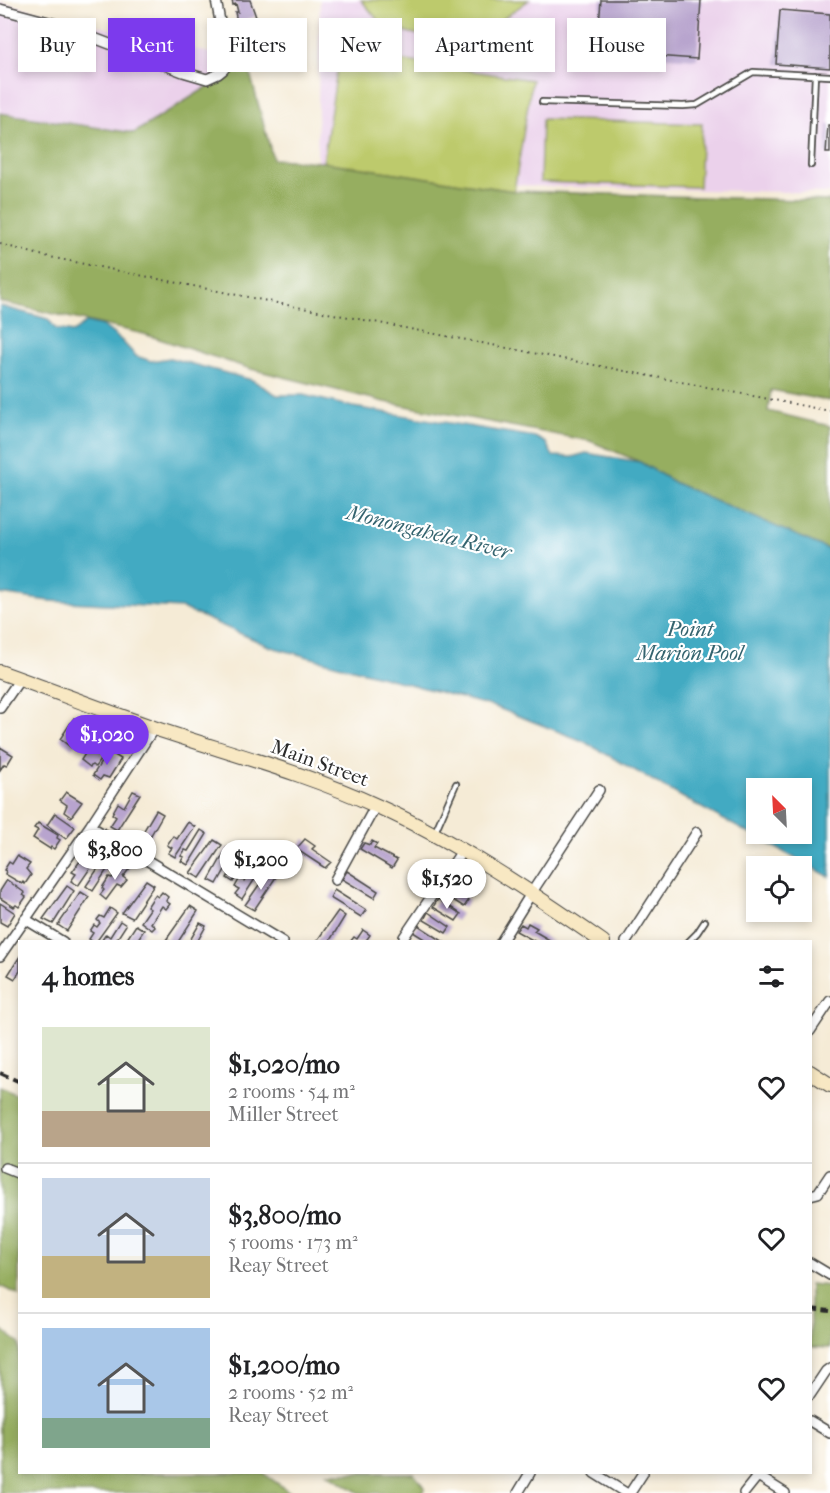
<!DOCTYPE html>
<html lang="en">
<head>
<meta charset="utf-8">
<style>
	body { margin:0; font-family:"IM FELL French Canon",serif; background:#f2f2f2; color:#202124; height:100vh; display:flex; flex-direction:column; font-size:22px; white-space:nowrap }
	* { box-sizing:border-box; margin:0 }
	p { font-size:20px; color:#757577 }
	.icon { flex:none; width:33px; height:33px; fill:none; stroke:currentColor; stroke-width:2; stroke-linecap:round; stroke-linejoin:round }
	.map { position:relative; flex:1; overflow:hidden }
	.sheet { position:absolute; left:18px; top:940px; width:794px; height:534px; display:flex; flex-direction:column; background:#fff; border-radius:0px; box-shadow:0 3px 9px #0003 }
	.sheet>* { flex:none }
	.guide { position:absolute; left:18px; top:18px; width:795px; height:54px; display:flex; gap:12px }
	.needle { width:39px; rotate:336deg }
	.buttons { position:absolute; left:746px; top:778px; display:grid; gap:12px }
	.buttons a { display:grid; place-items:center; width:66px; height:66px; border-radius:0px; background:#fff; box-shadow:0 3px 9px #0003; font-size:30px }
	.price { position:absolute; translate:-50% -51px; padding:0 14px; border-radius:21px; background:#fff; color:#222; font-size:20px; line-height:39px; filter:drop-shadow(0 2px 3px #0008) }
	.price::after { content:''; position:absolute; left:50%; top:36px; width:18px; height:14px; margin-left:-9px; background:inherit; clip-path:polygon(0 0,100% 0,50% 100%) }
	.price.current { background:#7c3aed; color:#fff }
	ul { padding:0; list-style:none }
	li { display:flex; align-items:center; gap:18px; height:150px; padding:0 24px }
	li+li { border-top:2px solid #e0e0e0 }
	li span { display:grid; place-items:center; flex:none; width:168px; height:120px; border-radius:0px; color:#555 }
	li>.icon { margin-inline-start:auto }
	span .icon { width:72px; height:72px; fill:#fffc; stroke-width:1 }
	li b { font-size:26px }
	h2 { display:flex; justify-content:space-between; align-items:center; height:72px; padding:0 24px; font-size:26px }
	.pill { padding:0 21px; border-radius:0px; background:#fff; box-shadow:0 3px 9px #0003; font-size:21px; line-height:54px }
	.pill.current { background:#7c3aed; color:#fff }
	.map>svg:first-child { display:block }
	.built { fill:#ebd1eb }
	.green { fill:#bdca6c; stroke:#747a4c; stroke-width:1.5 }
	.forest { fill:#96ae60; stroke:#606c46; stroke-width:1.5 }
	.water { fill:#42aac2; stroke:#366a76; stroke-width:1.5; fill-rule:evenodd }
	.building { fill:#b8a4ce }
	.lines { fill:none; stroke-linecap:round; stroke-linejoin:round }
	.lane-casing { stroke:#494845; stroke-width:8 }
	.street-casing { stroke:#494845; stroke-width:12 }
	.secondary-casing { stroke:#494845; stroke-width:16 }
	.path { stroke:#494845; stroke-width:2; stroke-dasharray:1.5 4.5; stroke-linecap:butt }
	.lane { stroke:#fff; stroke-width:4.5 }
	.street { stroke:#fff; stroke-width:9 }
	.secondary { stroke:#f8e8c3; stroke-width:14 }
	.rail { stroke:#2b2b2b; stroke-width:4; stroke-dasharray:9 4.5; stroke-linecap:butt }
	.labels { text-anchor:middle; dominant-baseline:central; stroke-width:4.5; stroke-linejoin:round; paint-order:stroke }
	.street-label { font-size:20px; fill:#2b2b2b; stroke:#fff }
	.water-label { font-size:21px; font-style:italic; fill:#35646f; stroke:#fff }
</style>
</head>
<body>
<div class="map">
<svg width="830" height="1493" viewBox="0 0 830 1493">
	<rect width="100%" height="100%" fill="#fff"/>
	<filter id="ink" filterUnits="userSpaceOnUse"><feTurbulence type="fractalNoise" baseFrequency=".0167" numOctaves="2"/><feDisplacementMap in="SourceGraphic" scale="12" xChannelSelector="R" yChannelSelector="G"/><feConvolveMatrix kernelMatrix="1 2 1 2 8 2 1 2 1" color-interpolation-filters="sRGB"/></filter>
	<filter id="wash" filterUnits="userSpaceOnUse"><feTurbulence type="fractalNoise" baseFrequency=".008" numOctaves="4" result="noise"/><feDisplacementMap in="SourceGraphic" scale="24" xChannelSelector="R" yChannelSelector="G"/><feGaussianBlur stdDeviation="1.35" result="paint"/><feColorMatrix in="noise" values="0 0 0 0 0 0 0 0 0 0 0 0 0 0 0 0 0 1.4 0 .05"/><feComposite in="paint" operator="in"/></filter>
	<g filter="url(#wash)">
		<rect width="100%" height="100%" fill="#f5ebd6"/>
		<path class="built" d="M320,0H830V193L530,186L317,161Z
			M0,2L247,62L134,133L0,113Z"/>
		<path class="green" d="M361,0H529L501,20L459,42L415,34L383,26Z
			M340,51L532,80L514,191L323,162Z
			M542,119L702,124L699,187L540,182Z"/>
		<path class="forest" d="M247,62L273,159L323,162L514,191L830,201V401L771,390L768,411L830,426V550L675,483L640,462L590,441L385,402L251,369L144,334L0,302V113L134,133Z
			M0,1087L19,1096V1295L0,1286Z
			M810,1284L830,1286V1348L810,1347Z
			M0,1328L19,1343L20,1473H263L291,1493H0Z
			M327,1473H414L425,1489L423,1493H359Z"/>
		<path class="water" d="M0,306L48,319L56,329L73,332L87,322L103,326L121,340L136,356L151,361L170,358L252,380L277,395H303L353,407L535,437L546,443L553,456L572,457L586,453L640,462L675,483L830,550V877L689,801L583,741L495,707L271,647L182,608L49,601L0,594ZM756,789H801V834H756Z"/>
		<g id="blocks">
			<path class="building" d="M232,0H250L256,17L237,22L235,12H238L236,4L233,5Z
				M601,0H701L697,59L597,52Z
				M780,10L830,14V68L776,64Z
				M828,125H830V153H826Z
				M74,718L88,724L72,748L60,739Z
				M102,732L113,739L111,742L112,743L95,767L92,765L90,767L81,760L98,733Z
				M0,747L13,755L7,765L4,764L0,770Z
				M108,751L121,759L109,778L103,776L100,780L93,775Z
				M133,791L140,794L117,830L110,826L116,817L112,814L118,803L124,807Z
				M66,792L82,802L71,817L64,812L67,805L60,800Z
				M156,810L163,814L147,842L140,837Z
				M55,813L75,827L66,839L47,825Z
				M188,822L195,827L175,857L168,853L172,848L167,845L173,836L177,839Z
				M38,823L58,835L57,838L60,840L54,849L51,847L50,849L33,838L38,830L34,828Z
				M201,830L207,834L188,865L181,861L184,857L181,856L185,850L188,851Z
				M305,839L315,846L312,849L331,862L325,868L296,849Z
				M214,840L222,845L200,878L190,873Z
				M372,841L377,844L374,848L397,860L392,868L360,849L364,843L370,845Z
				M94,846L102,851L78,886L71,881L76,874L72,872L83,857L85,860Z
				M227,848L235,852L217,884L209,880Z
				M241,854L247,858L233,882L227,878Z
				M107,855L114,861L112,863L116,866L113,870L108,868L93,891L86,886Z
				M17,856L30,864L26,869L31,875L25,884L23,882L22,884L5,874L6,871L4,870L9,862L12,864Z
				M123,863L130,868L123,877L127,880L121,887L117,885L106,900L100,895L104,890L102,888L109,877L112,878Z
				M255,863L262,868L242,899L235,894L239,889L235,887L240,878L244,881Z
				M456,870L479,885L474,892L452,878Z
				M347,871L378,891L374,898L342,879Z
				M268,872L276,877L254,910L245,905Z
				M7,880L25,893L23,895L26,897L19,907L16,905L14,907L0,898V891Z
				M146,880L154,885L132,918L122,913Z
				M446,885L469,900L464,907L442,893Z
				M67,886L74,891L53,924L43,919Z
				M334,890L366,910L361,917L330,898Z
				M81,892L89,897L67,931L58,925Z
				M162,892L168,897L166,901L170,904L166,909L162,906L151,923L155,927L152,930L141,922L150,909L147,907L155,895L158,897Z
				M438,899L461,914L456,921L433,907Z
				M0,903L15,913L7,926L0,922Z
				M190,906L198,911L178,942H171L166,940Z
				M110,908L117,913L96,942H93L89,939L93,933L90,931L94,925L97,927L100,923L97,920L100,916L104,918Z
				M338,911L345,916L329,942H316Z
				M428,912L450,927L446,933L424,920Z
				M120,921L126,925L115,942H104L102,940L106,934L110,937Z
				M200,923L206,926L197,942H189Z
				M528,923L537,928L534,931L553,942H536L516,931L521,924L526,927Z
				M136,925L144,930L136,942H125Z
				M418,925L444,942H429L413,932Z
				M363,930L370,935L365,942H350L354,937L357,939Z
				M20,956V971L15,979L8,975Z"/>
		</g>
	</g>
	<g filter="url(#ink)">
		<use href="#blocks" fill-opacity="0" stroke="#494845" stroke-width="1.5"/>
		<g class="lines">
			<defs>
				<path id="lane" d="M542,102L683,106L697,105L753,72L830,76
					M811,165L815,75
					M435,832L456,784
					M688,942L697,933L705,921"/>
				<path id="street" d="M0,9L60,25L183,72L207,79L218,74L223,70L228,64L216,0
					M0,708L20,679
					M90,826L283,942
					M335,880L376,805
					M25,919L63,942
					M404,937L462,851
					M501,942L532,892L599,790
					M626,942L697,832
					M0,956L90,826L154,728
					M810,1031L830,1001
					M5,1168L20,1174
					M810,1195L818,1193L830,1175
					M810,1263L830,1275
					M810,1395L826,1371L830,1368
					M810,1421L830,1433
					M594,1473L626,1493
					M753,1473L785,1493
					M518,1493L530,1473
					M630,1493L643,1473
					M744,1493L760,1473"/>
				<path id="secondary" d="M0,672C51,690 102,710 154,728C228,753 306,773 377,806C457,842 531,892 603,942
					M810,1072L830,1085"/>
			</defs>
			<use href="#lane" class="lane-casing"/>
			<use href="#street" class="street-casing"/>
			<use href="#secondary" class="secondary-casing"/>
			<path class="path" d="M0,244L40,255L282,304L830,411"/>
			<use href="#lane" class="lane"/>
			<use href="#street" class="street"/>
			<use href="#secondary" class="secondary"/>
			<path class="rail" d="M0,1073L20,1082
				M810,1309L830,1311"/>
		</g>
	</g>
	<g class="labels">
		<g class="street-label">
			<text transform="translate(320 763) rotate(20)">Main Street</text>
		</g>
		<g class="water-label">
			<text transform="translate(429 532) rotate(14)">Monongahela River</text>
			<text x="690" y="629">Point<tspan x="690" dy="24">Marion Pool</tspan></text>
		</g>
	</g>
</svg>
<div class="buttons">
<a><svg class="needle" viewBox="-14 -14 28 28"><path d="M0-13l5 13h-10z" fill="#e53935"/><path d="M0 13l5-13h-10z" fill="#757577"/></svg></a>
<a><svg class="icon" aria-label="locate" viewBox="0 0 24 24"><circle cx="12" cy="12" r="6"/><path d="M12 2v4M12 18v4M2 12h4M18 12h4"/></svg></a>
</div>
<b class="price current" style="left:107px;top:766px">$1,020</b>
<b class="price" style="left:115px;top:881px">$3,800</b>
<b class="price" style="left:261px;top:891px">$1,200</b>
<b class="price" style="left:447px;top:910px">$1,520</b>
<div class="guide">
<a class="pill">Buy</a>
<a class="pill current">Rent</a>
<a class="pill">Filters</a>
<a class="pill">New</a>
<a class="pill">Apartment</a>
<a class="pill">House</a>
</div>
<section class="sheet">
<h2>4 homes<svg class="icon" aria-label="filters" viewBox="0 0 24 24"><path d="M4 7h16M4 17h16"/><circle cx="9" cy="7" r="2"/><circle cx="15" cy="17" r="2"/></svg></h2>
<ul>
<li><span style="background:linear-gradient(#dfe7d0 70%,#b9a48a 0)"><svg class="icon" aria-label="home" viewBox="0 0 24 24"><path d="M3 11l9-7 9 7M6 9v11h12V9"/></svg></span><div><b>$1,020/mo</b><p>2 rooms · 54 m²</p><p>Miller Street</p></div><svg class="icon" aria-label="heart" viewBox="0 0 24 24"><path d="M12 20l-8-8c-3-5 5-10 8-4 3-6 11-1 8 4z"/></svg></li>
<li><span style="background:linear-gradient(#c9d6e8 65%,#c2b280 0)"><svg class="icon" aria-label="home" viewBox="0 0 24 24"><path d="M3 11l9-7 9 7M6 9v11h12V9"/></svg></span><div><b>$3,800/mo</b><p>5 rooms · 173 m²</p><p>Reay Street</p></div><svg class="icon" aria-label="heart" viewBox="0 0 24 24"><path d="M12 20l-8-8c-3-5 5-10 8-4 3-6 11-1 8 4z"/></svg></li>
<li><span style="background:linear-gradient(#a9c7e8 75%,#7fa58c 0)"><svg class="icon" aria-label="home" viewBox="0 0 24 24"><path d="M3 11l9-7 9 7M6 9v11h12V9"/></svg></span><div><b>$1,200/mo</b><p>2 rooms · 52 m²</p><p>Reay Street</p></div><svg class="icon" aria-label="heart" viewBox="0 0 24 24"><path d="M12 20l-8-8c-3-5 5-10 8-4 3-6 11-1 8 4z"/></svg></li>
</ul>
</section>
</div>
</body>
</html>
